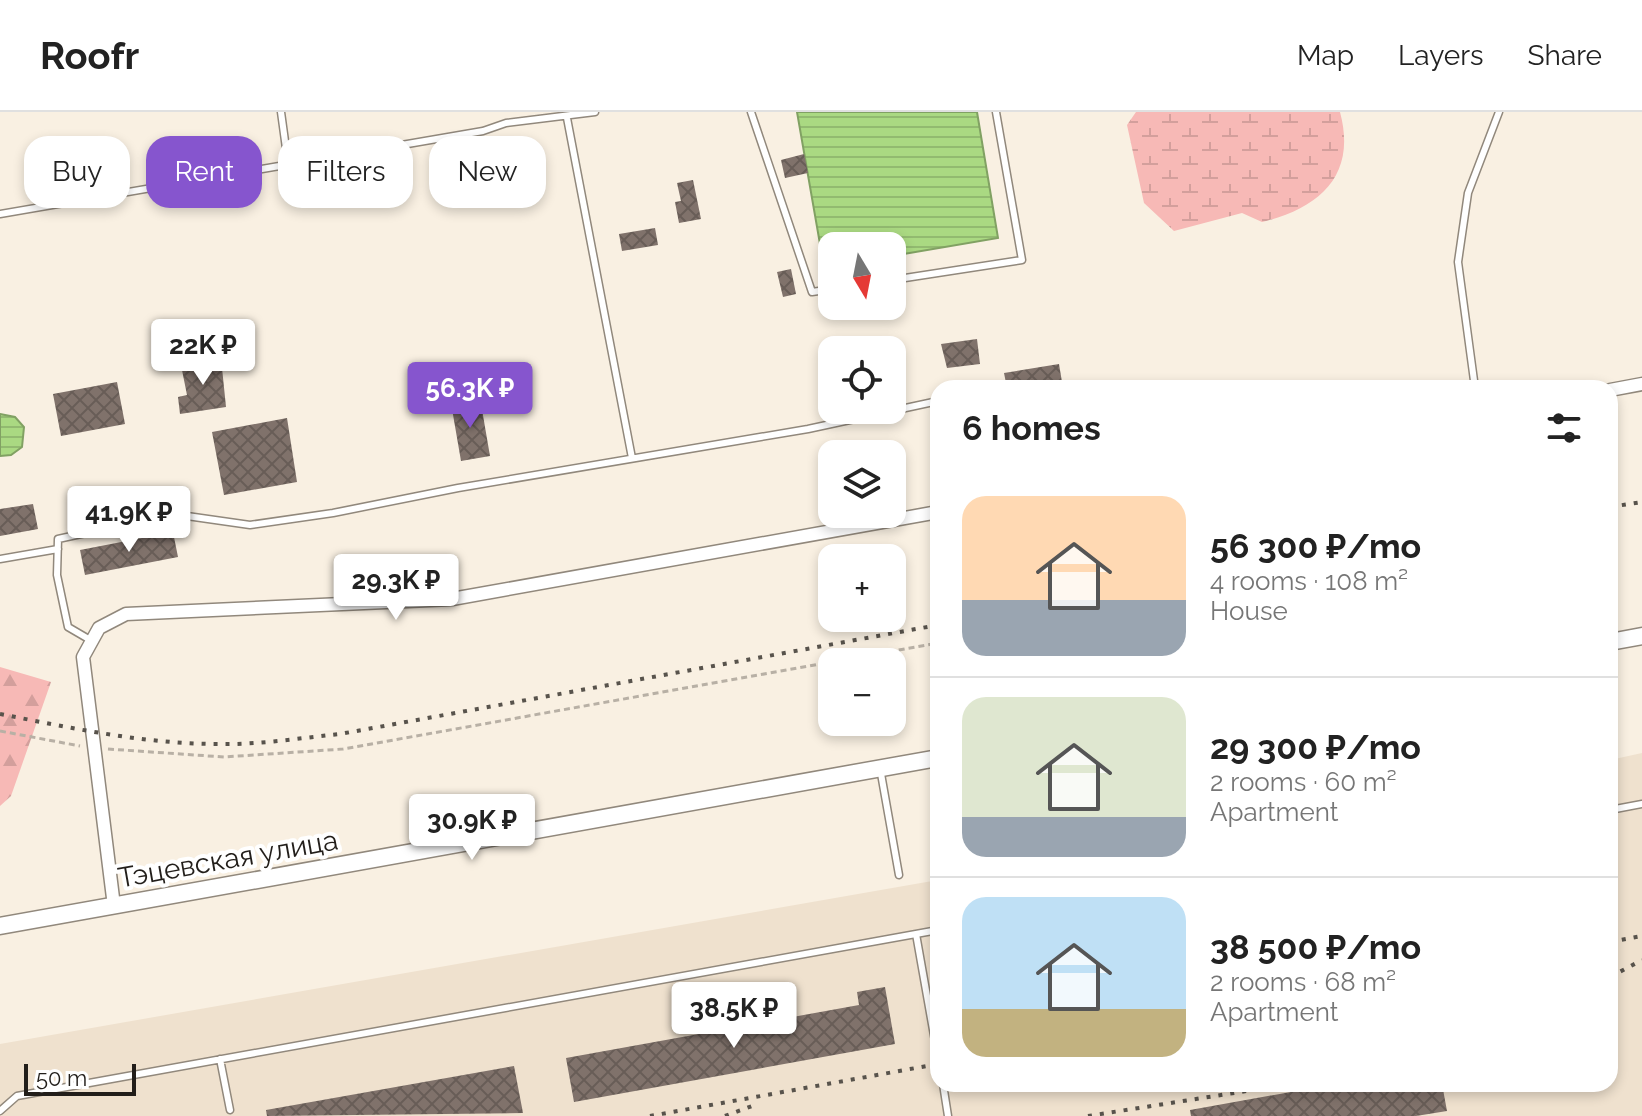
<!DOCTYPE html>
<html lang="en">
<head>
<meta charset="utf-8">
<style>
	body { margin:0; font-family:Raleway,sans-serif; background:#f2f2f2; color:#222; height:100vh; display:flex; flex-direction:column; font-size:30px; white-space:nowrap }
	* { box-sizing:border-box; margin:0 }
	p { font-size:26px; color:#767676 }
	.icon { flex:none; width:44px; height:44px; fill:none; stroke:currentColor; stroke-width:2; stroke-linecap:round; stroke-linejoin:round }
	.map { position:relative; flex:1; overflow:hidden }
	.panel { position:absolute; left:930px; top:268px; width:688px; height:712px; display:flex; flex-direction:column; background:#fff; border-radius:24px; box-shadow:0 4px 12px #0003 }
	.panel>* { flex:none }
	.top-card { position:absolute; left:24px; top:24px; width:760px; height:72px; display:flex; gap:16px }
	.needle { width:52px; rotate:170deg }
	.tools { position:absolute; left:818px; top:120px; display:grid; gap:16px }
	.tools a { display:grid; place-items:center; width:88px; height:88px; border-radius:16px; background:#fff; box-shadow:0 4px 12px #0003; font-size:40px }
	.scale { position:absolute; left:24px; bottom:20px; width:112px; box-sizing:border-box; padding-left:8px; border:4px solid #221e1a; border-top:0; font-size:22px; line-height:28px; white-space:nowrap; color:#221e1a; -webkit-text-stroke:6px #fff; paint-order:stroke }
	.price { position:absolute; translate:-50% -68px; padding:0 18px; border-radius:8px; background:#fff; color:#222; font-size:26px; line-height:52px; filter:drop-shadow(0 2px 4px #0008) }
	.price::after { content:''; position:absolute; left:50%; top:48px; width:24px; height:18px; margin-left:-12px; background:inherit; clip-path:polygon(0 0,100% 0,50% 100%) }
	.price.current { background:#8655ce; color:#fff }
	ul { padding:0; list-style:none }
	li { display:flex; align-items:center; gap:24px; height:200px; padding:0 32px }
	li+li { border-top:2px solid #e0e0e0 }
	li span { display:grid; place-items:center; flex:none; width:224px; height:160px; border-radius:24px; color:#555 }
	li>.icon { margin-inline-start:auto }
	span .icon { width:96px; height:96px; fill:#fffc; stroke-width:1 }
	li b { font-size:34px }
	h2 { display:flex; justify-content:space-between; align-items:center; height:96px; padding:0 32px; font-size:34px }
	.chip { padding:0 28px; border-radius:24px; background:#fff; box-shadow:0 4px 12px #0003; font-size:28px; line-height:72px }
	.chip.current { background:#8655ce; color:#fff }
	header { display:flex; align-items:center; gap:48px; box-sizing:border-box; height:112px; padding:0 40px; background:#fff; border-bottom:2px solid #e0e0e0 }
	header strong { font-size:38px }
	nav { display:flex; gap:44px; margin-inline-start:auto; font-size:28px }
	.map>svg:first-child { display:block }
	.built { fill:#efe1ce }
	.forest { fill:url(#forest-firs) }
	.wetland { fill:url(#wetland-marsh) }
	.water { fill:url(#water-rules); stroke:#81a163; stroke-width:2 }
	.building { fill:url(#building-cross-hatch) }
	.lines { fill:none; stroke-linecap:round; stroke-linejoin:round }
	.service-casing { stroke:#91887c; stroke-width:9 }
	.minor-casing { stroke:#91887c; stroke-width:15 }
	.tertiary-casing { stroke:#91887c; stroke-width:19 }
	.path { stroke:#b8b0a5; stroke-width:3; stroke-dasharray:6 4; stroke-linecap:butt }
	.service { stroke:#fff; stroke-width:6 }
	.minor { stroke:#fff; stroke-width:12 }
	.tertiary { stroke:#fff; stroke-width:16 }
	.rail { stroke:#58534c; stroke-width:4; stroke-dasharray:4 8; stroke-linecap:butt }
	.labels { text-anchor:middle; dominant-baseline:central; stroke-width:8; stroke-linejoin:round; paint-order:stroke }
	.street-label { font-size:28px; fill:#221e1a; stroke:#fff }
</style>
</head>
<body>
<header>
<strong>Roofr</strong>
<nav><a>Map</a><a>Layers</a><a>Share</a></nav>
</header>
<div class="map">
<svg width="1642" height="1004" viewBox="0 0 1642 1004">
	<defs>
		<pattern id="forest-firs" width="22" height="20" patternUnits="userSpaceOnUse" patternTransform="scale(2)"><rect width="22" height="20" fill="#f7b9b6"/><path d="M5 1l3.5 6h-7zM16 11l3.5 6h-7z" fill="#d39f9c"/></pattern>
		<pattern id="wetland-marsh" width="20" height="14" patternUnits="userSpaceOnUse" patternTransform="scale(2)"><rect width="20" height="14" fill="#f7b9b6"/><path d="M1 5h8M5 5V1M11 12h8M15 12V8" fill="none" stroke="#d39f9c"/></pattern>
		<pattern id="water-rules" width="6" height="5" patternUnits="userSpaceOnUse" patternTransform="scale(2)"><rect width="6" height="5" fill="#aad982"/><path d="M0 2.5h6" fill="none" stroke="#92ba70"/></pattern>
		<pattern id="building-cross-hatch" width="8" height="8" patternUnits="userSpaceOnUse" patternTransform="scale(2)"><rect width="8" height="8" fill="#80726b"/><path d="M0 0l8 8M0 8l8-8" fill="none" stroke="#685d57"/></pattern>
	</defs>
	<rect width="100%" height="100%" fill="#f9f0e2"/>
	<path class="built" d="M1642,641V1004H0V932L938,768V972H1610V648Z"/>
	<path class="forest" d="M0,555L51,570L11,684L0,694Z"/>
	<path class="wetland" d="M1136,0H1340C1357,63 1320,96 1262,110L1242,101L1174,119L1144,91L1127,13Z"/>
	<path class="water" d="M797,0H977L998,126L892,144V134H832V154L824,155Z
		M0,302L15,305L24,315L22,335L11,343L0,344Z"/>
	<path class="building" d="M515,26L523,39L511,46L504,33Z
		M804,42L808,61L785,66L781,48Z
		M693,68L701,107L679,111L675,90L681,89L677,71Z
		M655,116L658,133L622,139L619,122Z
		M791,157L796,182L783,185L777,160Z
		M977,227L980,252L947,256L941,232Z
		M221,246L226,295L180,302L178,285L187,283L181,253Z
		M1059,252L1063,276H1007L1004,261Z
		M117,270L125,312L61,324L53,282Z
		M480,286L490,344L461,349L451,291Z
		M287,306L297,370L224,383L212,320Z
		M33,392L38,417L0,424V397Z
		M173,420L178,445L85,463L80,438Z
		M885,875L895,932L574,990L566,946L859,893L857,880Z
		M514,954L523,1001L267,1004L266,998Z
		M1335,972H1442L1447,999L1416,1004H1191L1190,998Z"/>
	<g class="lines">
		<defs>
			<path id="service" d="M281,0L288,51
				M751,0L812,180L832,177
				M567,6L632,346
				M0,102L483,19L506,11L595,0
				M892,168L1022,148L996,0
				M1475,276L1458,150L1468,81L1499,0
				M0,447L58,437
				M92,529L68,515L57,463L58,427L173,402L250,413L333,401L458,376L808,317L938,289
				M880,656L899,763
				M1610,698L1642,692
				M916,822L938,946
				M220,947L230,998
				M943,972L948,1004
				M0,999L17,984L938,818"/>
			<path id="minor" d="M1610,278L1642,272
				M114,794L83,545L99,516L126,502L452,487L938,400"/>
			<path id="tertiary" d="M1610,530L1642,524
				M0,814L938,646"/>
		</defs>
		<use href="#service" class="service-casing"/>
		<use href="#minor" class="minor-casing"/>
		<use href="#tertiary" class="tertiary-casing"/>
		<path class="path" d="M0,619L80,634
			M108,637L224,645L343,637L938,531"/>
		<use href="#service" class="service"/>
		<use href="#minor" class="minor"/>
		<use href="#tertiary" class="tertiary"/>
		<path class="rail" d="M1610,395L1642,390
			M0,602C72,616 145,632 218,632C258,633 300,626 340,622L938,513
			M1610,830L1642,824
			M1610,865L1642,848
			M650,1004L938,952
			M725,1004L752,994
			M1088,1004L1291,972"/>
	</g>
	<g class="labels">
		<g class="street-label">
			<text transform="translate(228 747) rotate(-10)">Тэцевская улица</text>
		</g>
	</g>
</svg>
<div class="tools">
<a><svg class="needle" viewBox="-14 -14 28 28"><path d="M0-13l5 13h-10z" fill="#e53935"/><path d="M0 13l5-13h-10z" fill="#767676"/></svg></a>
<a><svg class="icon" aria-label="locate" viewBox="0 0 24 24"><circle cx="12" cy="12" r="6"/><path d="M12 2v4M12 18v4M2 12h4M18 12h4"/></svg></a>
<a><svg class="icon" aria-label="layers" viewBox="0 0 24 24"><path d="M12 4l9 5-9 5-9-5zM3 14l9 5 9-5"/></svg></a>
<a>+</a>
<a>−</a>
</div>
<div class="scale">50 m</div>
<b class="price" style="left:203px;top:275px">22K ₽</b>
<b class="price current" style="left:470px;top:318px">56.3K ₽</b>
<b class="price" style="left:129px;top:442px">41.9K ₽</b>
<b class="price" style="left:396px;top:510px">29.3K ₽</b>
<b class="price" style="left:472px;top:750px">30.9K ₽</b>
<b class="price" style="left:734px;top:938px">38.5K ₽</b>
<div class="top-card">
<a class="chip">Buy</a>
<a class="chip current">Rent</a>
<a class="chip">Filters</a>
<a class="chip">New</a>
</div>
<section class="panel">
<h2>6 homes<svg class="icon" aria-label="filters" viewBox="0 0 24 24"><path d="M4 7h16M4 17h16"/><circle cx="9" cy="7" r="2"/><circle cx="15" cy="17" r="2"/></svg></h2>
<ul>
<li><span style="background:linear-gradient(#ffd9b3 65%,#9aa5b1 0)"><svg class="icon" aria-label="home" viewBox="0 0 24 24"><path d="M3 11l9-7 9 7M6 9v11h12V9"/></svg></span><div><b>56 300 ₽/mo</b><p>4 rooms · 108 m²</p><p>House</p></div></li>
<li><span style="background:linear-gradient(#dfe7d0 75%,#9aa5b1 0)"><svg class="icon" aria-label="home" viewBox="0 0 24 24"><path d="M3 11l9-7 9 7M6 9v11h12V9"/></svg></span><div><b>29 300 ₽/mo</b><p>2 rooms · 60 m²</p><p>Apartment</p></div></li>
<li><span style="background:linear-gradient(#bfe0f5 70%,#c2b280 0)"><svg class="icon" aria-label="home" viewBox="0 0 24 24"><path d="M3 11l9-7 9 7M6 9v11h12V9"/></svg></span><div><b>38 500 ₽/mo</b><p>2 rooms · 68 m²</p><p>Apartment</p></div></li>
</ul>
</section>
</div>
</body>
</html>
